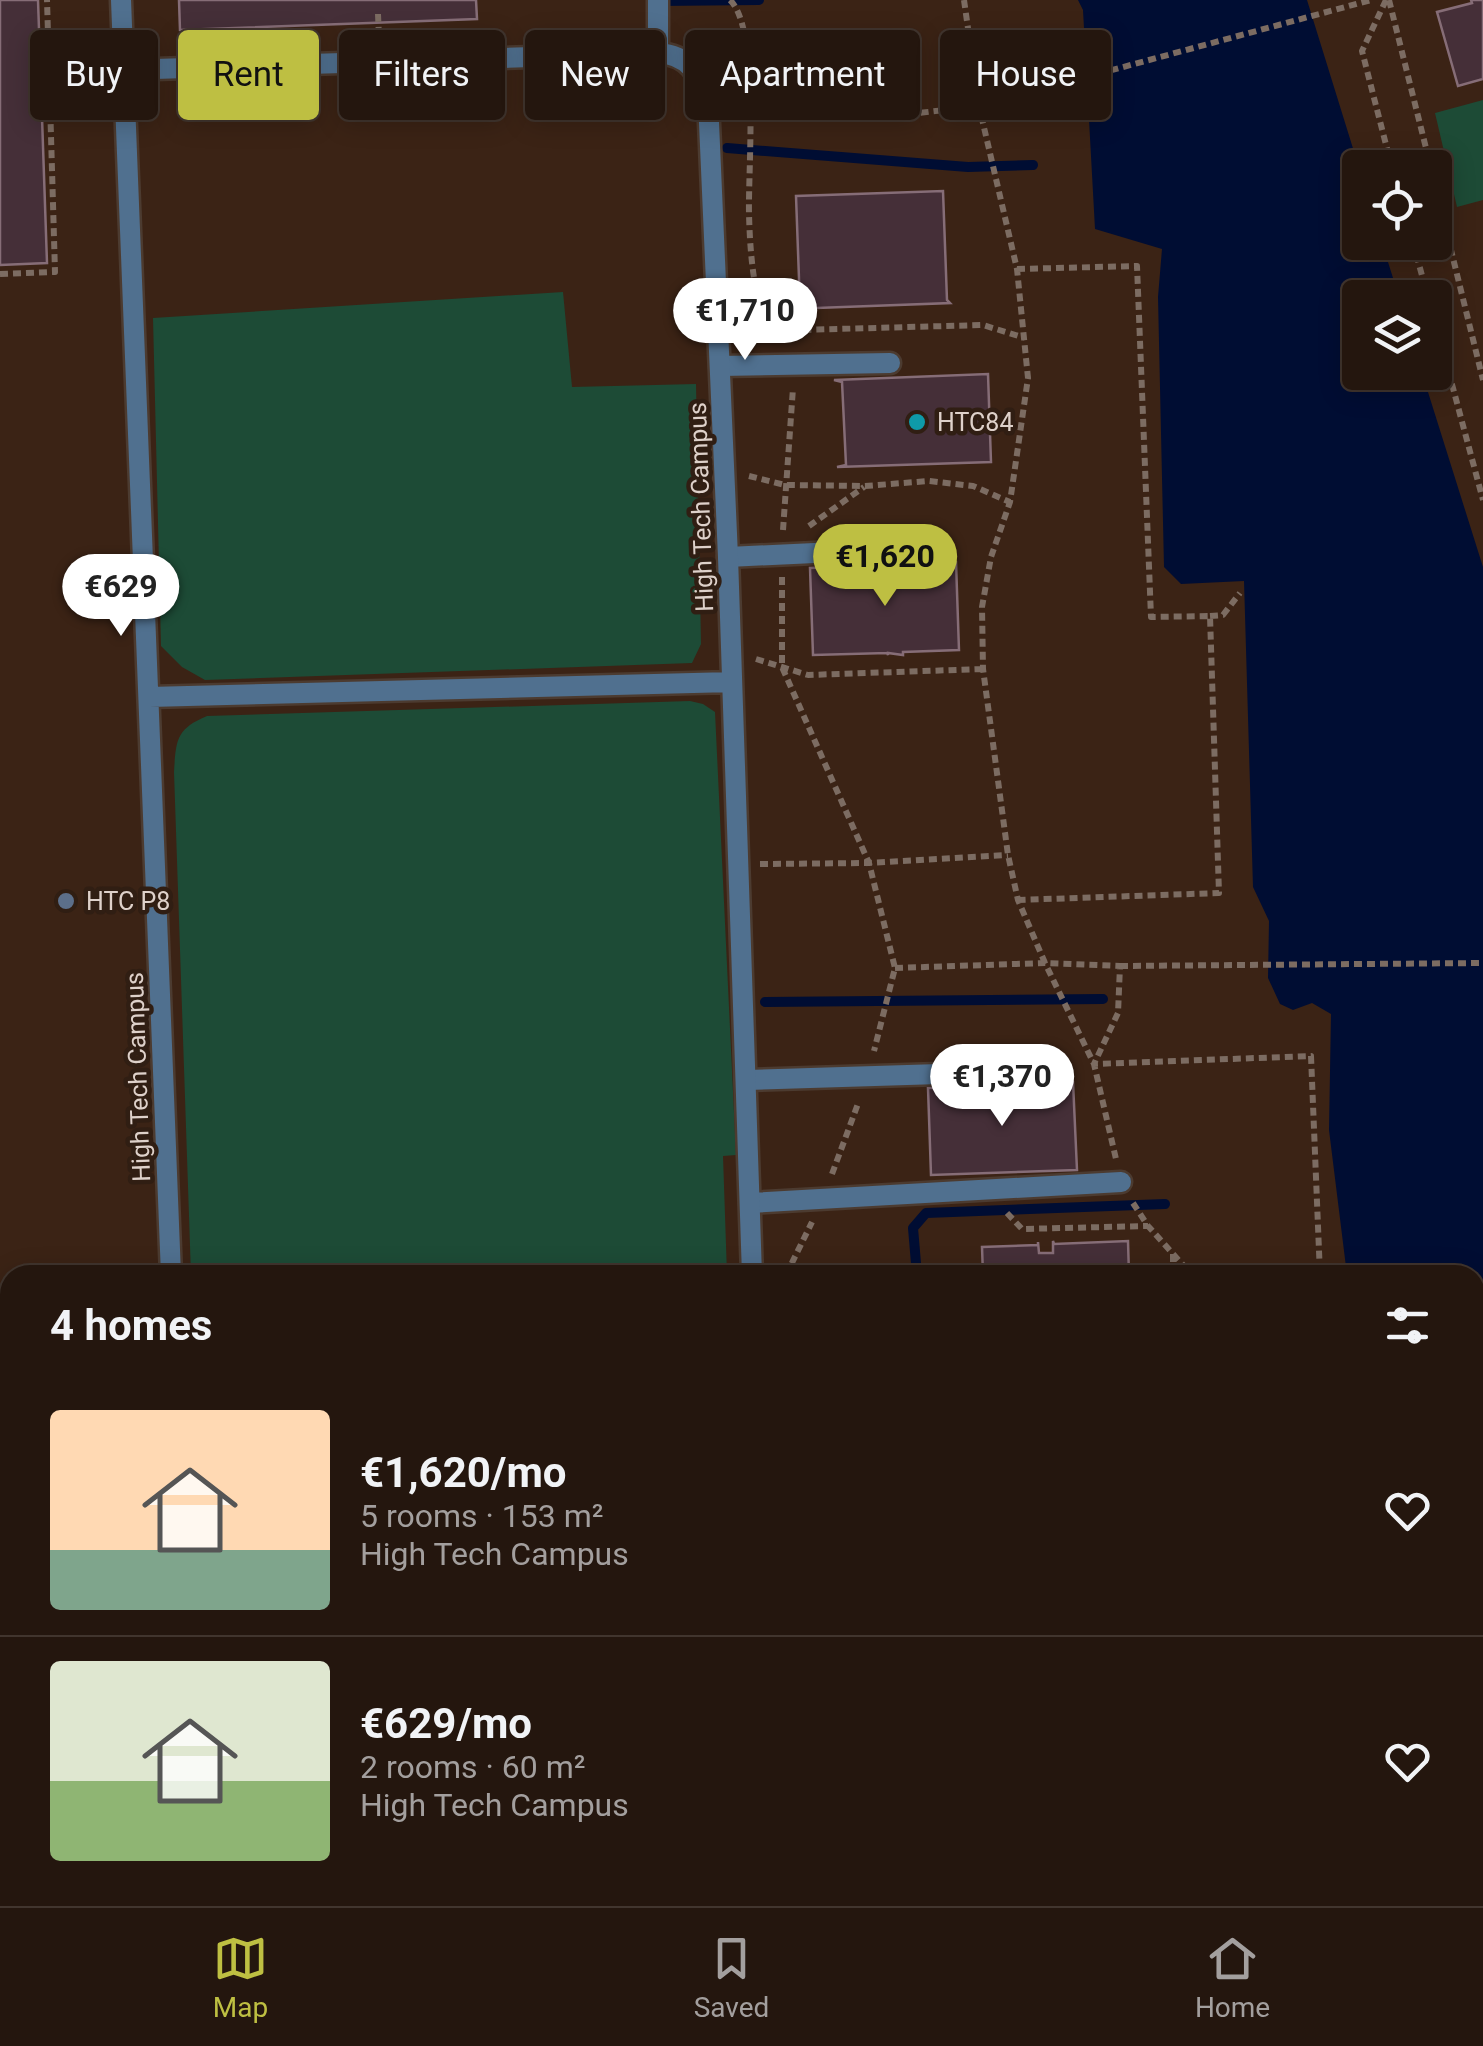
<!DOCTYPE html>
<html lang="en">
<head>
<meta charset="utf-8">
<style>
	body { margin:0; font-family:Roboto,sans-serif; background:#2c1f17; color:#f1f3f6; height:100vh; display:flex; flex-direction:column; font-size:38px; white-space:nowrap }
	* { box-sizing:border-box; margin:0 }
	p { font-size:32px; color:#a39f9e }
	.icon { flex:none; width:55px; height:55px; fill:none; stroke:currentColor; stroke-width:2; stroke-linecap:round; stroke-linejoin:round }
	.map { position:relative; flex:1; overflow:hidden }
	.sheet { position:absolute; left:0px; top:1265px; width:1485px; height:642px; display:flex; flex-direction:column; background:#24160e; border-radius:30px 30px 0 0; box-shadow:0 5px 25px #0003,0 0 0 2px #41352e }
	.sheet>* { flex:none }
	.top-card { position:absolute; left:30px; top:30px; width:1425px; height:90px; display:flex; gap:20px }
	.controls { position:absolute; left:1342px; top:150px; display:grid; gap:20px }
	.controls a { display:grid; place-items:center; width:110px; height:110px; border-radius:10px; background:#24160e; box-shadow:0 5px 25px #0003,0 0 0 2px #41352e; font-size:50px }
	.price { position:absolute; translate:-50% -85px; padding:0 22px; border-radius:35px; background:#fff; color:#222; font-size:32px; line-height:65px; filter:drop-shadow(0 2px 5px #0008) }
	.price::after { content:''; position:absolute; left:50%; top:60px; width:30px; height:22px; margin-left:-15px; background:inherit; clip-path:polygon(0 0,100% 0,50% 100%) }
	.price.active { background:#bebf42; color:#111 }
	ul { padding:0; list-style:none }
	li { display:flex; align-items:center; gap:30px; height:250px; padding:0 50px }
	li+li { border-top:2px solid #41352e }
	li span { display:grid; place-items:center; flex:none; width:280px; height:200px; border-radius:10px; color:#555 }
	li>.icon { margin-inline-start:auto }
	span .icon { width:120px; height:120px; fill:#fffc; stroke-width:1 }
	li b { font-size:42px }
	h2 { display:flex; justify-content:space-between; align-items:center; height:120px; padding:0 50px; font-size:42px }
	.pill { padding:0 35px; border-radius:10px; background:#24160e; box-shadow:0 5px 25px #0003,0 0 0 2px #41352e; font-size:35px; line-height:90px }
	.pill.active { background:#bebf42; color:#111 }
	.tab-bar { display:flex; justify-content:space-around; align-items:center; height:140px; border-top:2px solid #41352e; background:#24160e; font-size:28px; color:#a39f9e }
	.tab-bar a { display:grid; justify-items:center; gap:5px }
	.tab-bar .active { color:#bebf42 }
	.map>svg:first-child { display:block }
	.built { fill:#3b2315; fill-rule:evenodd }
	.green { fill:#1d4b36 }
	.water { fill:#000d33 }
	.lines { fill:none; stroke-linecap:round; stroke-linejoin:round }
	.stream { stroke:#000d33; stroke-width:10 }
	.building { fill:#452f38; stroke:#866d77; stroke-width:2.5 }
	.service-casing { stroke:#4c3b30; stroke-width:25 }
	.minor-casing { stroke:#4c3b30; stroke-width:25 }
	.path { stroke:#7c6c62; stroke-width:6; stroke-dasharray:8 5; stroke-linecap:butt }
	.service { stroke:#50708f; stroke-width:20 }
	.minor { stroke:#50708f; stroke-width:20 }
	.culture-dot { fill:#0f9aa8; stroke:#301e13; stroke-width:4 }
	.service-dot { fill:#5c6f8a; stroke:#301e13; stroke-width:4 }
	.labels { text-anchor:middle; dominant-baseline:central; stroke-width:9; stroke-linejoin:round; paint-order:stroke }
	.poi-label { font-size:25px; fill:#ded1ca; stroke:#301e13; text-anchor:start }
	.street-label { font-size:25px; fill:#ded1ca; stroke:#301e13 }
</style>
</head>
<body>
<div class="map">
<svg width="1483" height="1906" viewBox="0 0 1483 1906">
	<rect width="100%" height="100%" fill="#301e13"/>
	<path class="built" d="M0,0H1483V1906H0ZM1360,168H1435V242H1360ZM1360,298H1435V372H1360ZM10,1275H1475V1898H10Z"/>
	<path class="green" d="M1483,100V200L1457,207L1435,113Z
		M563,292L572,387L696,384L701,644L692,663L205,680L182,667L161,646L153,318Z
		M690,701L703,704L715,712L736,1155L723,1156L727,1274L740,1275H191L174,772C176,740 176,729 207,716Z
		M1475,1760L1483,1771V1906H1227L1226,1898H1475Z
		M267,1898H903L916,1906H259Z"/>
	<path class="water" d="M1078,0H1307L1360,171V242L1382,243L1399,297L1360,298V372L1422,373L1483,567V1771L1475,1760V1275H1347L1329,1130L1331,1014L1312,1003L1293,1010L1280,1004L1268,978L1269,921L1253,887L1244,581L1181,584L1164,567L1158,297L1162,249L1095,229L1083,10Z"/>
	<g class="lines">
		<path class="stream" d="M658,1L759,0
			M727,148L968,167L1033,165
			M765,1002L1103,999
			M917,1275L913,1228L926,1213L1165,1204"/>
	</g>
	<path class="building" d="M0,0H38L47,263L0,265Z
		M179,0H476L477,19L180,30Z
		M1471,0H1483V79L1458,86L1437,12L1472,3Z
		M943,191L947,300L950,303L790,309V307L800,306L796,196Z
		M988,374L991,462L837,467L846,465L842,382L834,380Z
		M956,562L959,650L903,652V655L888,653V655L887,653L813,655L810,568Z
		M1073,1082L1077,1170L931,1175L928,1088Z
		M1053,1241L1054,1244L1128,1241L1129,1275H983L982,1247L1038,1245V1242L1039,1253H1053Z
		M110,1898L111,1906H25V1901Z
		M384,1898H733V1906H384Z"/>
	<g class="lines">
		<defs>
			<path id="service" d="M658,0V53
				M720,366L890,363
				M728,557L857,551
				M747,1080L972,1073
				M750,1203L1121,1182"/>
			<path id="minor" d="M121,0L171,1275
				M124,70L658,53C689,55 698,73 708,100L728,557L752,1275
				M149,697L732,682
				M0,1864L10,1863
				M192,1898V1906
				M960,1898L964,1906"/>
		</defs>
		<use href="#service" class="service-casing"/>
		<use href="#minor" class="minor-casing"/>
		<path class="path" d="M730,0C760,29 748,168 749,213C750,256 754,302 772,341
			M964,0L979,106L1017,269L1028,378L1010,502L991,557L982,607L983,669L1008,855L1018,900L1045,963L1120,966L1118,1013L1094,1064L1311,1056L1320,1275
			M1386,0L1362,51L1392,168
			M1389,0L1431,168
			M378,14L379,38
			M721,71L749,76L867,119L979,106L1371,0
			M1435,185L1483,380
			M1413,242L1428,298
			M1017,269L1137,266L1151,617L1210,616L1219,893L1018,900
			M0,274L55,272L47,0
			M741,312L800,330L983,325L1025,338
			M1435,321L1483,500
			M749,476L785,485L865,486L929,481L973,486L1010,502
			M809,526L864,487
			M783,530L793,388
			M782,577V667L869,863L895,968L874,1051
			M1210,616L1223,615L1240,593
			M756,659L808,675L983,669
			M760,864L869,863L1008,855
			M1120,966L1483,963
			M895,968L1045,963L1094,1064L1116,1159
			M832,1174L859,1101
			M1133,1203L1148,1226L1192,1275
			M1007,1213L1022,1229L1148,1226
			M786,1275L812,1222
			M1173,1275V1253
			M1168,1906L1169,1898"/>
		<use href="#service" class="service"/>
		<use href="#minor" class="minor"/>
	</g>
	<circle class="culture-dot" cx="917" cy="422" r="10"/>
	<circle class="service-dot" cx="66" cy="901" r="10"/>
	<g class="labels">
		<g class="poi-label">
			<text x="937" y="422">HTC84</text>
			<text x="86" y="901">HTC P8</text>
		</g>
		<g class="street-label">
			<text transform="translate(701 507) rotate(-92)">High Tech Campus</text>
			<text transform="translate(138 1077) rotate(-92)">High Tech Campus</text>
		</g>
	</g>
</svg>
<div class="controls">
<a><svg class="icon" aria-label="locate" viewBox="0 0 24 24"><circle cx="12" cy="12" r="6"/><path d="M12 2v4M12 18v4M2 12h4M18 12h4"/></svg></a>
<a><svg class="icon" aria-label="layers" viewBox="0 0 24 24"><path d="M12 4l9 5-9 5-9-5zM3 14l9 5 9-5"/></svg></a>
</div>
<b class="price" style="left:745px;top:363px">€1,710</b>
<b class="price active" style="left:885px;top:609px">€1,620</b>
<b class="price" style="left:121px;top:639px">€629</b>
<b class="price" style="left:1002px;top:1129px">€1,370</b>
<div class="top-card">
<a class="pill">Buy</a>
<a class="pill active">Rent</a>
<a class="pill">Filters</a>
<a class="pill">New</a>
<a class="pill">Apartment</a>
<a class="pill">House</a>
</div>
<section class="sheet">
<h2>4 homes<svg class="icon" aria-label="filters" viewBox="0 0 24 24"><path d="M4 7h16M4 17h16"/><circle cx="9" cy="7" r="2"/><circle cx="15" cy="17" r="2"/></svg></h2>
<ul>
<li><span style="background:linear-gradient(#ffd9b3 70%,#7fa58c 0)"><svg class="icon" aria-label="home" viewBox="0 0 24 24"><path d="M3 11l9-7 9 7M6 9v11h12V9"/></svg></span><div><b>€1,620/mo</b><p>5 rooms · 153 m²</p><p>High Tech Campus</p></div><svg class="icon" aria-label="heart" viewBox="0 0 24 24"><path d="M12 20l-8-8c-3-5 5-10 8-4 3-6 11-1 8 4z"/></svg></li>
<li><span style="background:linear-gradient(#dfe7d0 60%,#8fb573 0)"><svg class="icon" aria-label="home" viewBox="0 0 24 24"><path d="M3 11l9-7 9 7M6 9v11h12V9"/></svg></span><div><b>€629/mo</b><p>2 rooms · 60 m²</p><p>High Tech Campus</p></div><svg class="icon" aria-label="heart" viewBox="0 0 24 24"><path d="M12 20l-8-8c-3-5 5-10 8-4 3-6 11-1 8 4z"/></svg></li>
</ul>
</section>
</div>
<nav class="tab-bar">
<a class="active"><svg class="icon" aria-label="map" viewBox="0 0 24 24"><path d="M3 6l6-2 6 2 6-2v14l-6 2-6-2-6 2zM9 4v14M15 6v14"/></svg>Map</a>
<a><svg class="icon" aria-label="saved" viewBox="0 0 24 24"><path d="M7 4h10v16l-5-4-5 4z"/></svg>Saved</a>
<a><svg class="icon" aria-label="home" viewBox="0 0 24 24"><path d="M3 11l9-7 9 7M6 9v11h12V9"/></svg>Home</a>
</nav>
</body>
</html>
